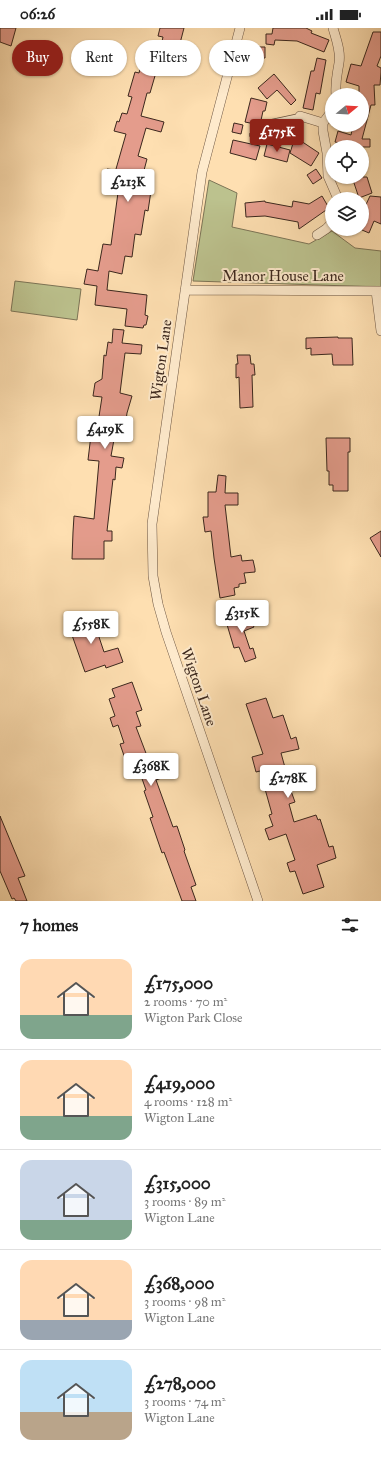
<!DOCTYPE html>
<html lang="en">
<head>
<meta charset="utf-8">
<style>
	body { margin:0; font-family:"IM FELL Great Primer",serif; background:#f2f2f2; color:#222; height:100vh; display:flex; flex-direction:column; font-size:15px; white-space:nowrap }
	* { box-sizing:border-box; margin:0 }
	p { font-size:13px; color:#767676 }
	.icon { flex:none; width:22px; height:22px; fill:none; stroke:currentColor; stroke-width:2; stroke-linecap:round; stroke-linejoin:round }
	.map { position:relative; height:873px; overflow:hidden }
	.drawer { display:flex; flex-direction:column; background:#fff; flex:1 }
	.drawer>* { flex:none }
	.hud { position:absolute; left:12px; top:12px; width:357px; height:36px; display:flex; gap:8px }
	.needle { width:26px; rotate:72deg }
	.tools { position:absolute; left:325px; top:60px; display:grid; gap:8px }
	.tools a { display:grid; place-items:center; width:44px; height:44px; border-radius:50%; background:#fff; box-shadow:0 1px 3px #0004; font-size:20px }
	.price { position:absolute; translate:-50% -34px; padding:0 9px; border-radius:4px; background:#fff; color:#222; font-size:13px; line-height:26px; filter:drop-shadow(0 1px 2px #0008) }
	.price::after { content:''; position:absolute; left:50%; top:24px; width:12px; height:9px; margin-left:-6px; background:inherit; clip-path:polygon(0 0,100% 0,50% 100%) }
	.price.active { background:#8f2418; color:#fff }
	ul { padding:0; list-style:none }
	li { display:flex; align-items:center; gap:12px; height:100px; padding:0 20px }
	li+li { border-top:1px solid #e0e0e0 }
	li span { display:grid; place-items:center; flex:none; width:112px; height:80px; border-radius:12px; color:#555 }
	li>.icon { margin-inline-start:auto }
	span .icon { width:48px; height:48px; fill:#fffc; stroke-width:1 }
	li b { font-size:17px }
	h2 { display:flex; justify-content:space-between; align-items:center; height:48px; padding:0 20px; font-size:17px }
	.pill { padding:0 14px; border-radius:18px; background:#fff; box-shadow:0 1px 3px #0004; font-size:14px; line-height:36px }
	.pill.active { background:#8f2418; color:#fff }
	.status { display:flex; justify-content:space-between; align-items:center; height:28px; padding:0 20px; background:#fff; direction:ltr }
	.status svg { height:11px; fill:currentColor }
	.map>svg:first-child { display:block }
	.green { fill:#bcc28e; stroke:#7c7456 }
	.building { fill:#e49c8c; stroke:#3b271d }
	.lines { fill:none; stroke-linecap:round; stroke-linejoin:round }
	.lane-casing { stroke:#6c5542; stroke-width:6 }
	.street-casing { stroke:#6c5542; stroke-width:10 }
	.lane { stroke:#feeacc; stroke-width:4.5 }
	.street { stroke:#feeacc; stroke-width:9 }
	.labels { text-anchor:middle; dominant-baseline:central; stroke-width:4; stroke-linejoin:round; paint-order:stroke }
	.street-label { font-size:15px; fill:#3b271d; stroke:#feeacc }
</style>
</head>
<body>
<div class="status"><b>06:26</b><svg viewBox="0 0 49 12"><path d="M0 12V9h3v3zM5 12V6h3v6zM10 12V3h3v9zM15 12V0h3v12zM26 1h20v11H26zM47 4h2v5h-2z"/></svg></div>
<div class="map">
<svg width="381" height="873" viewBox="0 0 381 873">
	<rect width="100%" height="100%" fill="#fedfb1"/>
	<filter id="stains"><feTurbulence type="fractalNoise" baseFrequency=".005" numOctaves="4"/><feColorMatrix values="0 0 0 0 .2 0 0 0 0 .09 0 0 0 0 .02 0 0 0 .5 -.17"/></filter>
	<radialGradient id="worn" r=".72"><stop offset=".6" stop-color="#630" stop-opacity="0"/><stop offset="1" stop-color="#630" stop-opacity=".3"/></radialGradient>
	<path class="green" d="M209,152L237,165L232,199L309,216L332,203L355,220L381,223V259L193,253Z
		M15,253L81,261L77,292L11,283Z"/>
	<path class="building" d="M0,0H16L11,18L0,14Z
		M160,0H184L178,23H176L174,30L159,26L163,9L158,8Z
		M273,0H306L312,3L311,5L329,12L324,24L297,13L275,12L274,17L266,16V6H272Z
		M373,4H381V28L377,38L381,40V44L380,57H374L375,77H371L362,111H370V119H349V117L335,114L338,103L351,107L353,97H362V67H359V58L346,54L351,36L361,38Z
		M255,19H265V30H255Z
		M317,30L326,32L320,66L316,65L313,82L303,80L311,43H314Z
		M141,37L157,41L150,65H147L141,88L164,94L161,104L146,100L138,128L147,131L142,150H147L145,162L151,163L148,183L145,182L141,207L135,206L132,229L125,228L122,246L109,243L107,262L147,267L145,287L148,288L146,297H144L143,300L125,298L127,281L95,277L97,258L84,256L87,241L98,243L103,216L111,217L119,157L105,155L107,141L115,142L116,141L126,106L114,103L117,93L119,94L122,85L127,86L132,69L128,68L135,44L139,45Z
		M274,46L296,72L291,77L277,62L267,71L258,60Z
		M251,70L267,74L265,83H263L260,97L245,94Z
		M234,95L243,97L241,106L232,104Z
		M295,109L319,125L311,138L290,125Z
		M233,112L260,118L256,132L230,125Z
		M267,116L290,122L287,134L264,128Z
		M316,141L322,150L313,156L307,147Z
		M352,149H367L372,165L359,170Z
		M322,168L329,180L299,201L298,194L265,188L246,189L245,175L265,173V174L292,179L293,173L309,176Z
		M370,168L381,169V196L374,193L369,205L362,202V185Z
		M113,301L124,302L122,315L142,317L141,326L125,325L120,365L132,368L127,385L124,407L115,406L111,428L124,430L122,440L116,439L115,452L113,451L107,503H112V513H104V531H72L73,504L74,488L94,491L99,433L88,432L91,407L96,408L102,369L93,368L95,355L102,351L104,327L106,328L108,314L112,315Z
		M338,309V310H352L353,337H333L332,326L311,327V320L306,321V310Z
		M237,327H250L251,336H254L255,347H252L253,379L240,380L239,349L236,350V336H238Z
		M326,410H350V424H348V463H333V457H329V443H327Z
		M218,447L226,448L225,465H238V477H225L231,529L241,527L242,533L253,532L255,541V544L244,545L246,555L239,556V559L234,560L235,567L220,570L214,530L211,503L205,504L203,489H208V464H216Z
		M381,503V529L370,510Z
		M91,585L104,624L118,620L123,634L106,640L105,637L85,644L67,593Z
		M254,585L258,595L253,597L254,599L244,603L250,621L253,620L256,630L245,634L239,619L234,620L225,590L235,586L237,591Z
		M132,654L142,682L136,684L141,698L136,699L152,741L164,737L167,748L156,752L173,799L177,798L185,822L184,823L196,857L191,859L196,873H182L164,824L162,825L150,790L153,789L144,763L146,762L140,745L131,748L120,716L124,715L118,697L113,699L110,690L115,688L109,671L115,669L112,661Z
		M266,670L273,690L283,687L291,711L296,709L299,721L281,725L289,754L294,753L296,762L291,763L295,774L289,776L294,794L316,787L318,792L320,791L329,819L333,818L336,830L317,837L324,859L303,866L295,843L290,844L287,835L295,832L286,806L269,812L265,801L273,798L269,787L272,786L260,743L256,744L252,729L263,726L246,676Z
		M0,788L25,848L18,850L27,873H16L14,870L12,871L0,843Z"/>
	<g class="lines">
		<defs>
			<path id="lane" d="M252,107L266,101L272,94L300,88"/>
			<path id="street" d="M240,0L202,144L152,496L153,548L158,576L166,604L258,873
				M333,0C336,11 341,23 339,35C337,48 335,53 336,67
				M332,83L323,95V103L327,125L328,148L338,171
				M300,88L323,95
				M317,207L326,201L332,195
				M185,262L381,263
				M376,263L381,303"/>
		</defs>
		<use href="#lane" class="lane-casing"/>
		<use href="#street" class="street-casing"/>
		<use href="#lane" class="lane"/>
		<use href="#street" class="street"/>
	</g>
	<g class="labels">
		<g class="street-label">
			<text x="283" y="248">Manor House Lane</text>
			<text transform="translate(161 332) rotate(-82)">Wigton Lane</text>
			<text transform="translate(199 659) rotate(71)">Wigton Lane</text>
		</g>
	</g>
	<rect width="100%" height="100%" filter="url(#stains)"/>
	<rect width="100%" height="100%" fill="url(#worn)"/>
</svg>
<div class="tools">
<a><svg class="needle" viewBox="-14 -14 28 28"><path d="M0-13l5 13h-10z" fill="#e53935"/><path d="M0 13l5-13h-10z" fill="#767676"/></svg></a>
<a><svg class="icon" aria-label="locate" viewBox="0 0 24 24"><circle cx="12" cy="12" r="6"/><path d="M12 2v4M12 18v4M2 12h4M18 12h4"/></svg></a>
<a><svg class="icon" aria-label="layers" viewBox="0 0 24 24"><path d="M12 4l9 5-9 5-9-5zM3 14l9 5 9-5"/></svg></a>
</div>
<b class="price active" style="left:277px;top:125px">£175K</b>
<b class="price" style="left:128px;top:175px">£213K</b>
<b class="price" style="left:105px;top:422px">£419K</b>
<b class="price" style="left:242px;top:606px">£315K</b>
<b class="price" style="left:91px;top:617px">£558K</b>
<b class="price" style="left:151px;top:759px">£368K</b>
<b class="price" style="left:288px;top:771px">£278K</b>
<div class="hud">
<a class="pill active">Buy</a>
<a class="pill">Rent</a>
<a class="pill">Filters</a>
<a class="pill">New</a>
</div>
</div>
<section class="drawer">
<h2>7 homes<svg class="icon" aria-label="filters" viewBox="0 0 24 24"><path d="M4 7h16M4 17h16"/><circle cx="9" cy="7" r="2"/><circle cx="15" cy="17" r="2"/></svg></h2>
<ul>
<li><span style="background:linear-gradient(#ffd9b3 70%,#7fa58c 0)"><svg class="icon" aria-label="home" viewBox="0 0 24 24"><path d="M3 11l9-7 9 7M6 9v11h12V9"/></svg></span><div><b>£175,000</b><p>2 rooms · 70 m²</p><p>Wigton Park Close</p></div></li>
<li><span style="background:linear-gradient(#ffd9b3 70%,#7fa58c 0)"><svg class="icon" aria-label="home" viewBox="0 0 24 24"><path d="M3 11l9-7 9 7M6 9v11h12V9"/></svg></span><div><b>£419,000</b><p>4 rooms · 128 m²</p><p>Wigton Lane</p></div></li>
<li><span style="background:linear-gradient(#c9d6e8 75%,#7fa58c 0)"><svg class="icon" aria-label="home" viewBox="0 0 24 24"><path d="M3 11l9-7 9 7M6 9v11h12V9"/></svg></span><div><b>£315,000</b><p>3 rooms · 89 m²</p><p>Wigton Lane</p></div></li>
<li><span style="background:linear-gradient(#ffd9b3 75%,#9aa5b1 0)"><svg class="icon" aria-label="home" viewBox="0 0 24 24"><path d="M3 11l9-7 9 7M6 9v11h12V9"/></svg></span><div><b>£368,000</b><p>3 rooms · 98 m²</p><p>Wigton Lane</p></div></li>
<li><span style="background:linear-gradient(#bfe0f5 65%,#b9a48a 0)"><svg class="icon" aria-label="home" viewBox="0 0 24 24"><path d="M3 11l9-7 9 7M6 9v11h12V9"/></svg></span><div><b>£278,000</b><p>3 rooms · 74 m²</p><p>Wigton Lane</p></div></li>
</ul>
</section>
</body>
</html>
